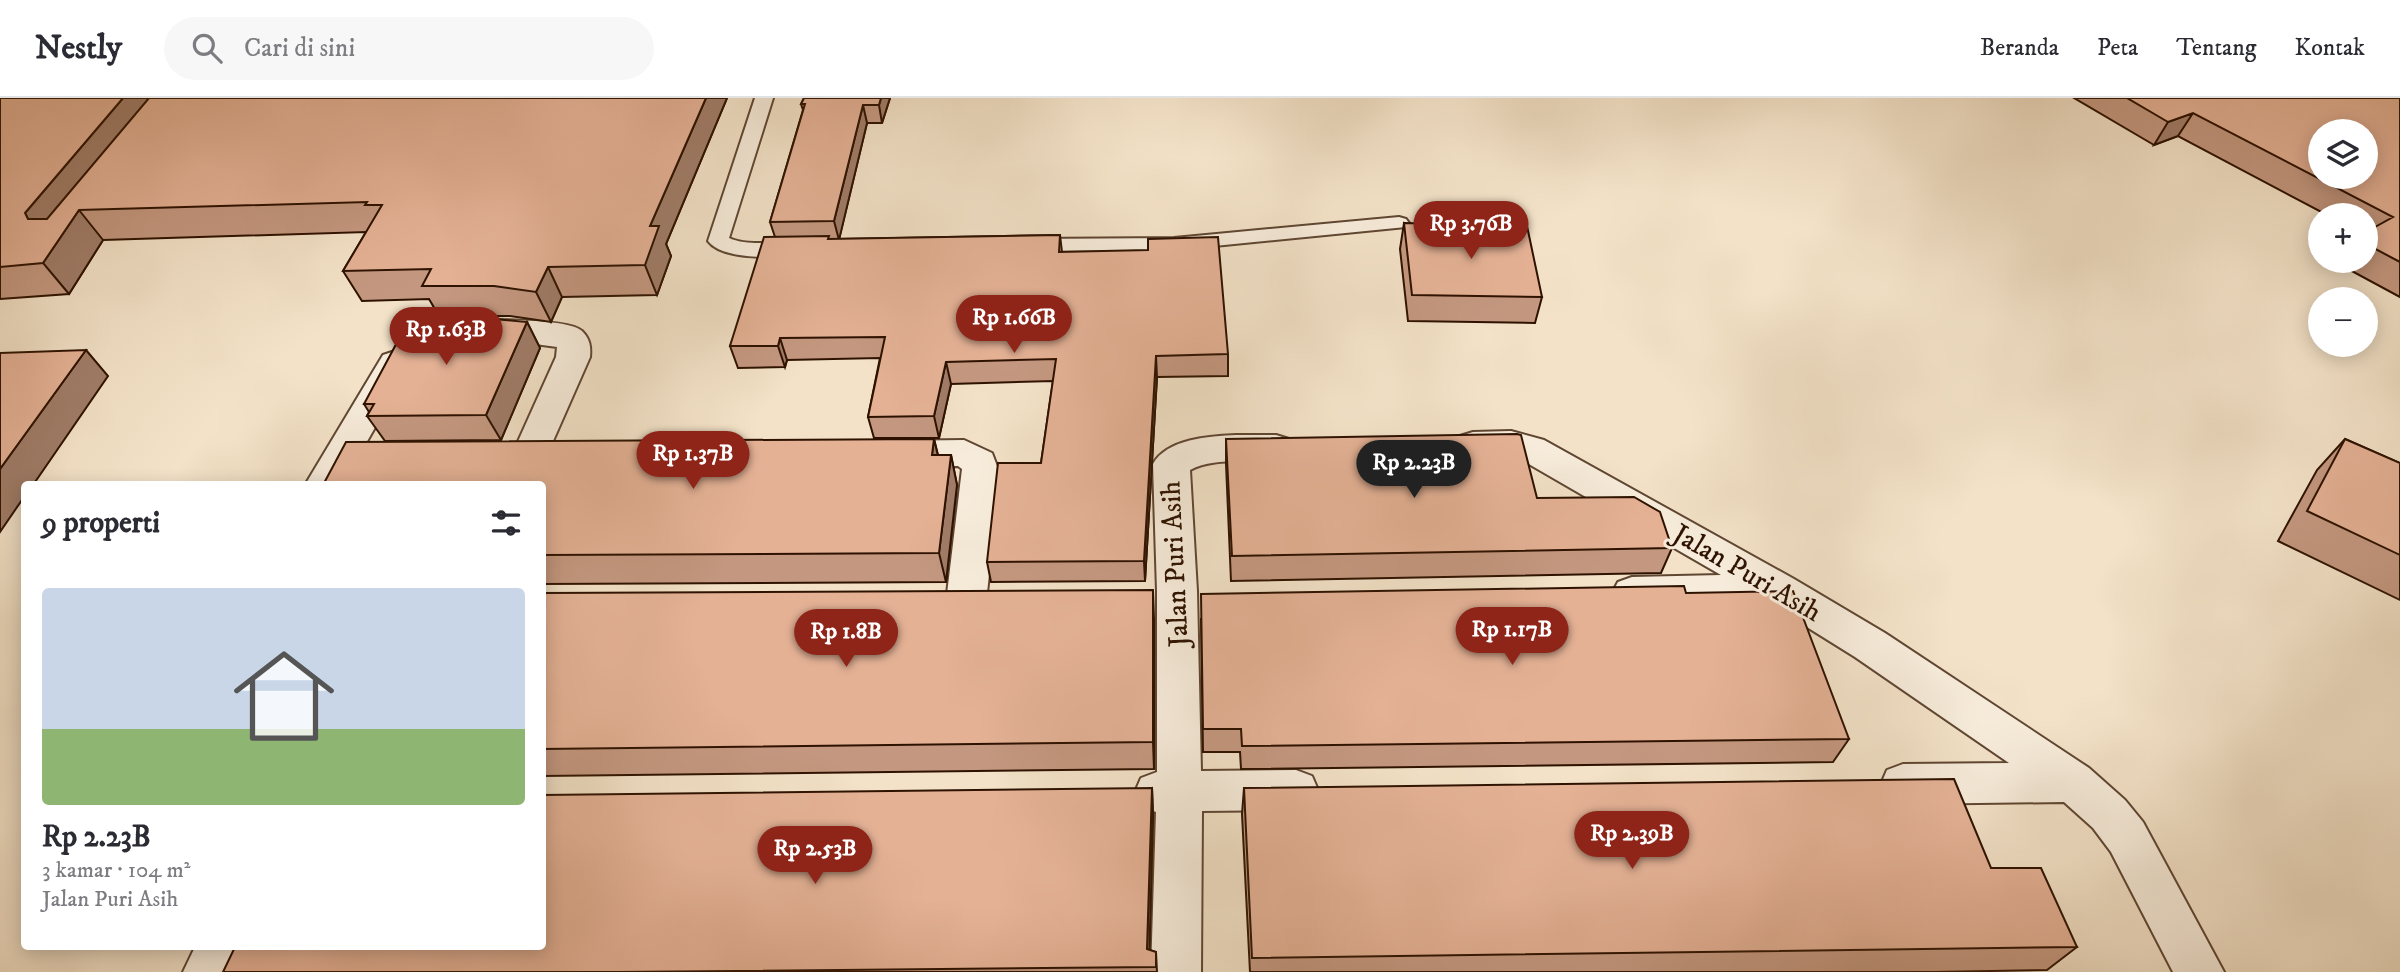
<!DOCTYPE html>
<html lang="id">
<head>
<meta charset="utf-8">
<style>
	body { margin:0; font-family:"IM FELL DW Pica",serif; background:#f7f7f7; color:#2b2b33; height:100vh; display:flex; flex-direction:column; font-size:26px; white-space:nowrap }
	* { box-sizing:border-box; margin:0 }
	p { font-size:23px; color:#7c7c81 }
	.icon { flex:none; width:38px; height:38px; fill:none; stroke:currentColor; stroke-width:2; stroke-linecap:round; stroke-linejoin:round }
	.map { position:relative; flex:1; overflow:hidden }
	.side { position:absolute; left:21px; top:383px; width:525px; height:469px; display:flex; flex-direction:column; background:#fff; border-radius:7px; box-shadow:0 4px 18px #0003 }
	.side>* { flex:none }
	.tools { position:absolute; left:2308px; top:21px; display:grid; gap:14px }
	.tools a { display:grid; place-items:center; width:70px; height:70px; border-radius:50%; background:#fff; box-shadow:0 4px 18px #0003; font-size:35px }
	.price { position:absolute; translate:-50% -60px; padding:0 16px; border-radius:24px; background:#8f2418; color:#fff; font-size:23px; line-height:46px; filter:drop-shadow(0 2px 4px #0008) }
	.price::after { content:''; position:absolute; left:50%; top:42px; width:21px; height:16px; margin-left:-10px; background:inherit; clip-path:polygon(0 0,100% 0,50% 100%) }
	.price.current { background:#222; color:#fff }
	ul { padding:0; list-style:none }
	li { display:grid; align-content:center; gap:14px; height:371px; padding:0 21px }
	li span { display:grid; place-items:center; height:217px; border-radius:7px; color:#555 }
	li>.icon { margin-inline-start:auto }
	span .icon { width:126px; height:126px; fill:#fffc; stroke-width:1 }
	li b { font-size:30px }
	h2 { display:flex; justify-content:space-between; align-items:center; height:84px; padding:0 21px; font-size:30px }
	header { display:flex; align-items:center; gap:42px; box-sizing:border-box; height:98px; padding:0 35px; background:#fff; border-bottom:2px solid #e1e1e2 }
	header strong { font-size:33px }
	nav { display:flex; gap:38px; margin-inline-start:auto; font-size:24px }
	.search { width:490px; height:63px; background:#f7f7f7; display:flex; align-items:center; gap:18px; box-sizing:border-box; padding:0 24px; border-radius:38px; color:#7c7c81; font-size:26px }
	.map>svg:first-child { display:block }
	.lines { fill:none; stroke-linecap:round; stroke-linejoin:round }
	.service-casing { stroke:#5f4632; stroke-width:4 }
	.minor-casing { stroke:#5f4632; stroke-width:4 }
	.service { fill:#f7ecdb; fill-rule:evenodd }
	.minor { fill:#f7ecdb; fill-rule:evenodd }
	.wall { fill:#c49880; stroke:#2e1200; stroke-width:2 }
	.shaded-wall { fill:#a07c68; stroke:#2e1200; stroke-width:2 }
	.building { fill:#e4b195; stroke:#2e1200; stroke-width:2; fill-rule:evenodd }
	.labels { text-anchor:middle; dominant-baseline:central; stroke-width:6; stroke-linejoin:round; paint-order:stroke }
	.street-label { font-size:28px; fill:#2e1200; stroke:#f7ecdb }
</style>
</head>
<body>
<header>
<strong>Nestly</strong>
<div class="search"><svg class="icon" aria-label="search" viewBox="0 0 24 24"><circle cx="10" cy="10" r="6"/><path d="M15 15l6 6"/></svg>Cari di sini</div>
<nav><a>Beranda</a><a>Peta</a><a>Tentang</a><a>Kontak</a></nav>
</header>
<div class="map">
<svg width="2400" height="874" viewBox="0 0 2400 874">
	<rect width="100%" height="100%" fill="#f3e2c8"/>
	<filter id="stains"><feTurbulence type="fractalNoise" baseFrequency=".00286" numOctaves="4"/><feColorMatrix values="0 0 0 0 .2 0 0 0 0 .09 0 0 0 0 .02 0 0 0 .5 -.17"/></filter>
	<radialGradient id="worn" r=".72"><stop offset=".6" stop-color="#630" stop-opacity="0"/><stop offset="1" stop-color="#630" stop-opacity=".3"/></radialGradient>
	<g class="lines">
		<defs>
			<path id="service" d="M755,0H773L729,140C752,150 777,141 800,147L803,151L800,155C779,161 722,162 708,143Z
				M1399,119L1406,121L1409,125L1406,129L1174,152L1029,153L1022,151L1019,147L1022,143L1029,141L1174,140Z"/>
			<path id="minor" d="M481,222C500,222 569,221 582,233C590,241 591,249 590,259L542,368L529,372L516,368L511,359L556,259L557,249L520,244H481L469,241L464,233L469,225Z
				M395,253L407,257L412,265L342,387H305L383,257Z
				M1511,333L1544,342L1794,481L1885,535L2089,670L2125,702L2143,724L2224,874H2173L2111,754L2093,730L2064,704L1903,706L1887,700L1881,686L1887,672L1903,666L2009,665L1855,559L1773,508L1632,511L1618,506L1612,495L1618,484L1632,479L1721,477L1520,361L1473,360L1460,356L1455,347L1460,338L1473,334Z
				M1236,337H1276L1289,341L1294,350L1289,359C1257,369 1220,356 1190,372L1197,493L1201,673L1296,672L1312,678L1318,692L1312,706L1296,712L1202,713L1201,874H1151L1156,714L1141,708L1135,694L1141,680L1157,674V493L1153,366C1167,341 1209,338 1236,337Z
				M964,342L992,355L1000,376L986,504L980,515L966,520L952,515L946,504L962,371L958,368L886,369L873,365L868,356L873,347L886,343Z
				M195,849H244L233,874H183Z"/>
		</defs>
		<use href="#service" class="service-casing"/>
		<use href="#minor" class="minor-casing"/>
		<use href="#service" class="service"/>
		<use href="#minor" class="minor"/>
	</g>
	<path class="wall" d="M0,0H727L666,146L671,158L657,197L562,199L551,224L510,218H439L429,201L362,203L343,173L366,134L103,142L69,196L0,201Z
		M804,0H890L882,25H867L839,141L1060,137L1062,154L1228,256V278L1157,279L1145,483L991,484L987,464L1041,365L1053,283L951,286L939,340H874L868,319L880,260L787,262L785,269L738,270L730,248L775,139L770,124L803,12L801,6Z
		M2074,0H2400V199L2335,164L2336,163H2366V117H2327L2178,38L2154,47Z
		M1404,125L1542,199L1535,225L1408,223L1400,151Z
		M527,224L540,250L501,342L385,343L367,318L369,314L364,306Z
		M934,341L938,357H951L957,387L946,484L542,486V387Z
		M1226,341L1537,400L1672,450L1661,475L1231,483L1226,366Z
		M2345,341L2400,365V502L2278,443L2317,372Z
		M542,495L1154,521V671L542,678Z
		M1686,495L1849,641L1833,664L1241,671L1240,654H1203L1201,521Z
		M1152,690L1153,717L1149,852L1156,854L1157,874H223Z
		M1244,690L1991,770L2077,849L2047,872L1935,874H1250L1242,716Z"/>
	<path class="shaded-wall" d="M123,0H168L53,139L28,121L25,115Z
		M706,0H727L666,146L671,158L657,197L645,167L650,128Z
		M881,0H890L882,25L879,7Z
		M863,7L867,25L839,142L834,123Z
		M2193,15L2178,38L2154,47L2168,24Z
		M79,112L103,142L69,196L43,165Z
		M548,169L562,199L551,224L536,194Z
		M527,224L540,250L501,342L486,317Z
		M780,240L787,262L785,269L778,248Z
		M86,252L108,278L33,387H24V399L0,434V371Z
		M1156,258L1157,279L1145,483L1144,463Z
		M946,264L951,286L939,340L934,318Z
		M934,341L941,371L932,357Z
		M951,357L957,387L946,484L939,455Z
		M1153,492L1154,521V671L1153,644Z
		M1152,690L1153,717L1149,869L1147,851Z"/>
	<path class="building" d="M0,0H123L25,115L28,121H47L149,0H706L650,128H659L645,167L548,169L536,194L494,188H422L431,171L343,173L382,107H365L367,104L79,112L43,165L0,169Z
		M804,0H881L879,7H863L834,123L770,124L805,6H801Z
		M2127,0H2400V164L2366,146V134L2393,119L2193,15L2168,24ZM2320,33H2366V79H2320Z
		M1404,125L1527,128L1542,199L1412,197Z
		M1060,137L1059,154L1148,152V141L1218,139L1228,256L1156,258L1144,463L987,464L998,365H1041L1056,261L946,264L934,318L868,319L885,239L780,240L778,248H730L764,139L829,138L828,141Z
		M473,219L527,224L486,317L367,318L374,306H364L408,224L428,220Z
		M86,252L0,371V255Z
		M1517,336L1521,337L1537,400L1634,399L1660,414L1672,450L1232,458L1226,341Z
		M934,341L932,357H951L939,455L542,457V387H323L346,344Z
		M2345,341L2400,365V457L2307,413Z
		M1684,488L1686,495L1793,493L1849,641L1242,648L1241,631H1203L1201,496Z
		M1153,492V644L542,651V495Z
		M1954,681L1991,770H2041L2077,849L1252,860L1244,690Z
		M1152,690L1147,851L1156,854V869L619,874H223L235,849H542V697Z"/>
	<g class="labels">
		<g class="street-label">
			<text transform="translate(1175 466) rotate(-93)">Jalan Puri Asih</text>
			<text transform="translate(1747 475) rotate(30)">Jalan Puri Asih</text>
		</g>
	</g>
	<rect width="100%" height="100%" filter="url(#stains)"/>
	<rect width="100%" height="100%" fill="url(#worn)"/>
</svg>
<div class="tools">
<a><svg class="icon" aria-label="layers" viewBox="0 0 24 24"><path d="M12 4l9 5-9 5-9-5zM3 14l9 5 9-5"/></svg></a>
<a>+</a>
<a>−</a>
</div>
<b class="price" style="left:1471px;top:163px">Rp 3.76B</b>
<b class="price" style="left:1014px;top:257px">Rp 1.66B</b>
<b class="price" style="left:446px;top:269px">Rp 1.63B</b>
<b class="price" style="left:693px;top:393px">Rp 1.37B</b>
<b class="price current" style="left:1414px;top:402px">Rp 2.23B</b>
<b class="price" style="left:1512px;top:569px">Rp 1.17B</b>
<b class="price" style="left:846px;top:571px">Rp 1.8B</b>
<b class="price" style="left:1632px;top:773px">Rp 2.39B</b>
<b class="price" style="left:815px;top:788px">Rp 2.53B</b>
<section class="side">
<h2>9 properti<svg class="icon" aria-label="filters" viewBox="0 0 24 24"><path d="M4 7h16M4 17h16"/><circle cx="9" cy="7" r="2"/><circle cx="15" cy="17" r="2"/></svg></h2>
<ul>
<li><span style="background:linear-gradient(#c9d6e8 65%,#8fb573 0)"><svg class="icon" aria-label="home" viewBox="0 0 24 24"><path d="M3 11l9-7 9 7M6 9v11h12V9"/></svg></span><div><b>Rp 2.23B</b><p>3 kamar · 104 m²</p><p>Jalan Puri Asih</p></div></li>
</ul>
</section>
</div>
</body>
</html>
